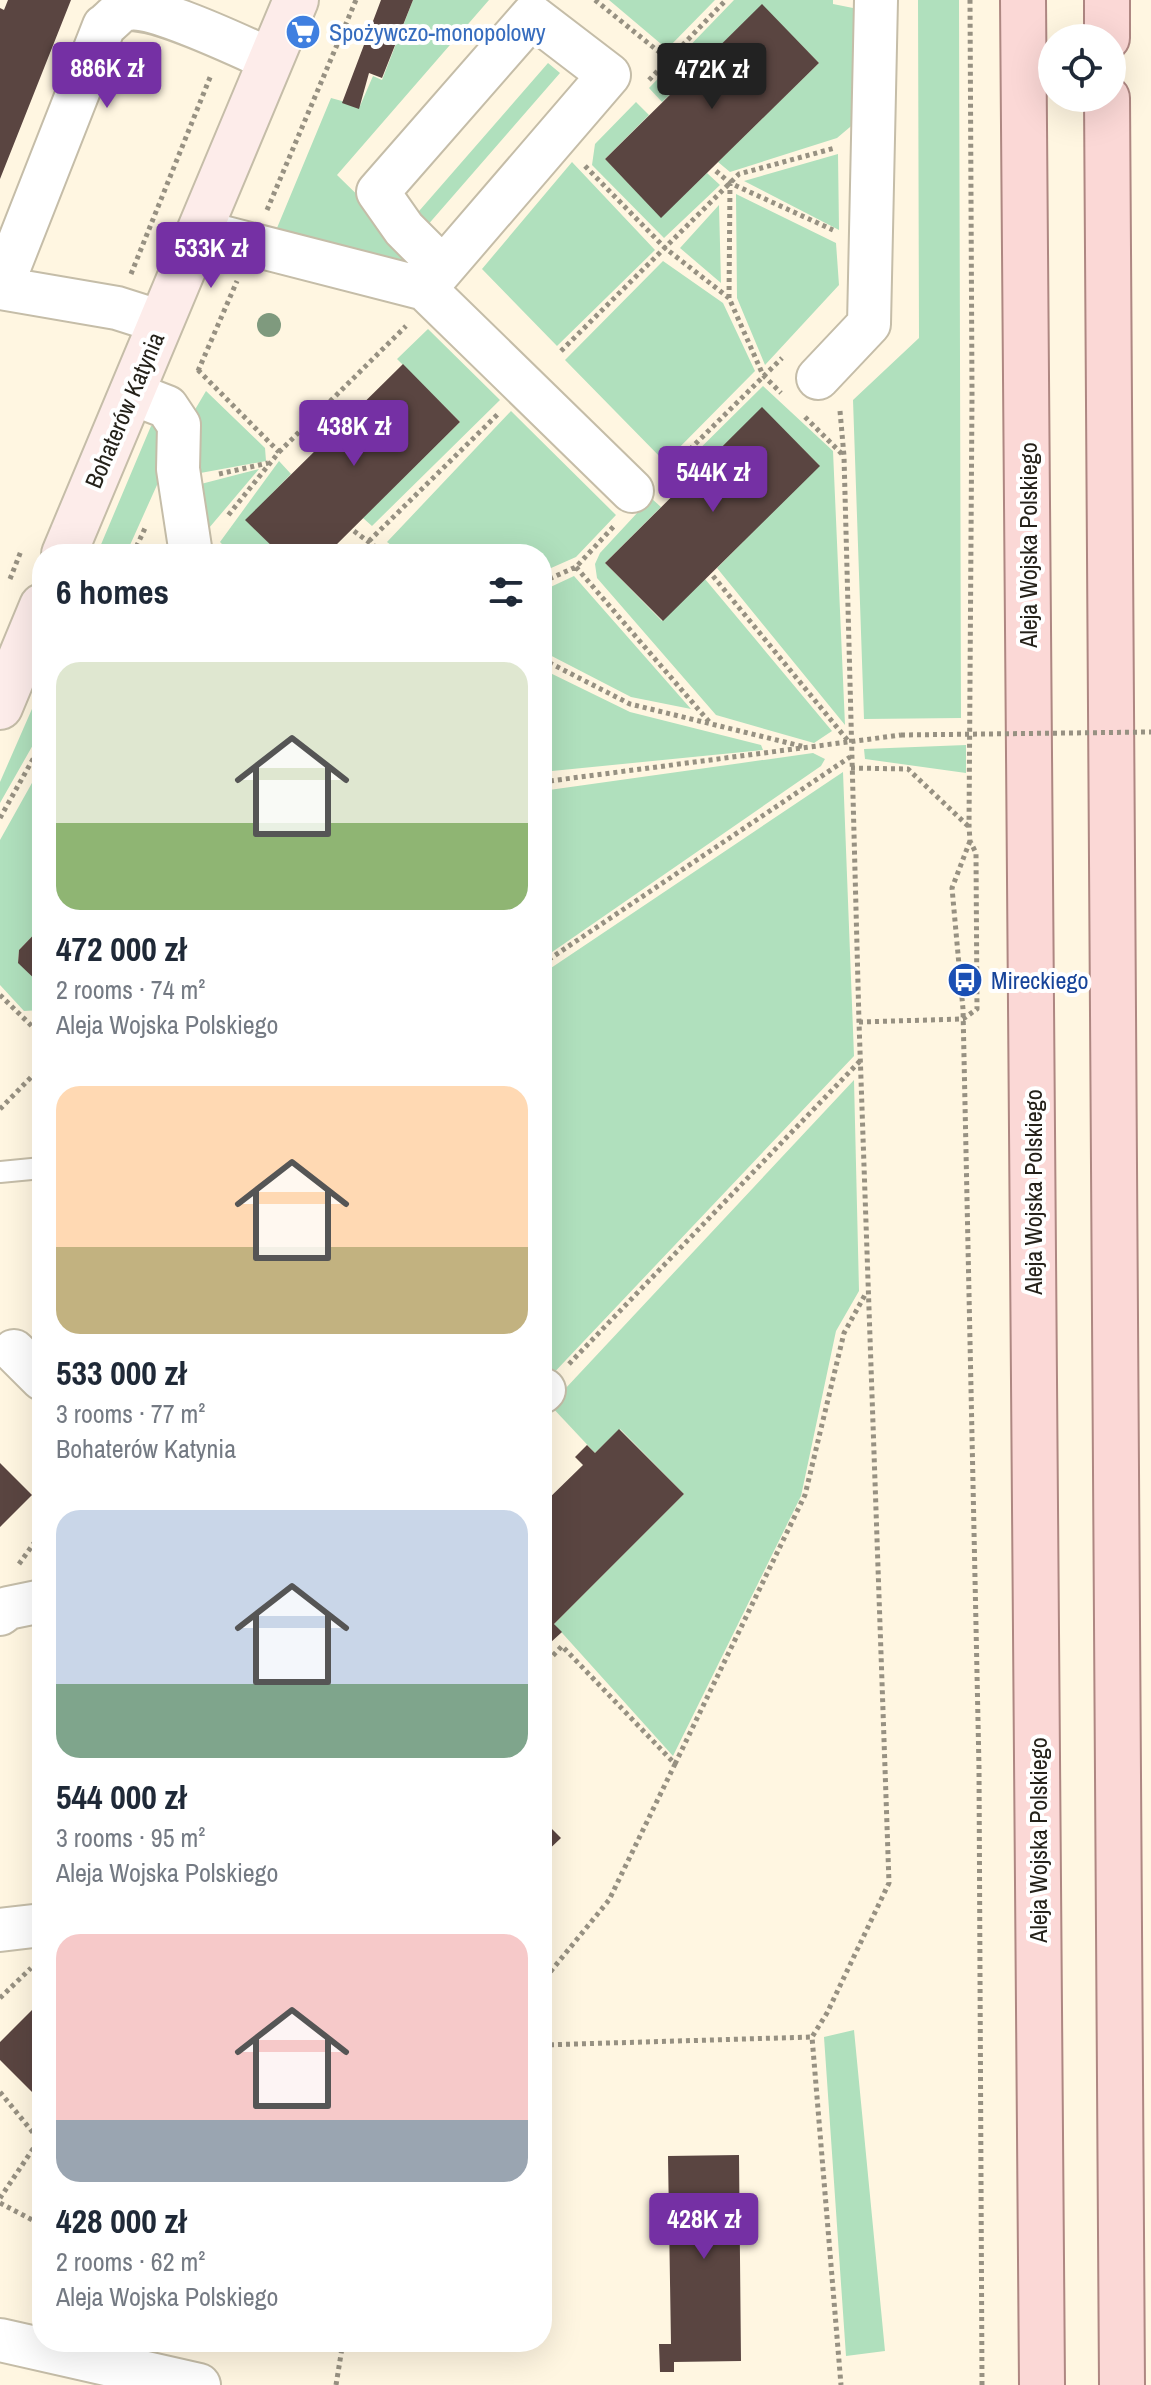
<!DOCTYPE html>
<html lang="en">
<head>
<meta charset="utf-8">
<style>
	body { margin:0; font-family:"Archivo Narrow",sans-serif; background:#f6f6f7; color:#1f2937; height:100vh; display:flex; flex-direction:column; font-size:30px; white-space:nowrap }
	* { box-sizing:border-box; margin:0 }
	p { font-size:26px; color:#747a83 }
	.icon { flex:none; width:44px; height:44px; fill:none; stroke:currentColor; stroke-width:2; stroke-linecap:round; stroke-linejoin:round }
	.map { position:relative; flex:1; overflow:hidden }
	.details { position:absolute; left:32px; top:544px; width:520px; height:1808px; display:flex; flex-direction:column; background:#fff; border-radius:32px; box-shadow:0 8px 32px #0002 }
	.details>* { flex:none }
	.controls { position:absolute; left:1038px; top:24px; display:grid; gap:16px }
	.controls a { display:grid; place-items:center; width:88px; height:88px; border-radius:50%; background:#fff; box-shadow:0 8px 32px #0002; font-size:40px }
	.price { position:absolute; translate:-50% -68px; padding:0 18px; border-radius:8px; background:#7530a4; color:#fff; font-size:26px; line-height:52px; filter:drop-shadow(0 2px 4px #0008) }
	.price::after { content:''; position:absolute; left:50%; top:48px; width:24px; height:18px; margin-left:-12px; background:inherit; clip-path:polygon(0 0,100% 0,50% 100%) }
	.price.selected { background:#222; color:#fff }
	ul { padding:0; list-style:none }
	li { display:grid; align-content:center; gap:16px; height:424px; padding:0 24px }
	li span { display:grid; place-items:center; height:248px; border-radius:24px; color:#555 }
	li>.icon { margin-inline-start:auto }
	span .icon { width:144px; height:144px; fill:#fffc; stroke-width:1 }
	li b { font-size:34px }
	h2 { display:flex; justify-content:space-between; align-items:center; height:96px; padding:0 24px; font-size:34px }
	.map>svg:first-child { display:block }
	.green { fill:#b0e0bd }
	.building { fill:#5a4541 }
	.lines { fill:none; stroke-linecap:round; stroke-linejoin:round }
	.lane-casing { stroke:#c5bda8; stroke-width:24 }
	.street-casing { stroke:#c5bda8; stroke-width:46 }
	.secondary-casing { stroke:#c5bda8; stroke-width:48 }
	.primary-casing { stroke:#ae8782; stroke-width:48 }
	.path { stroke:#979182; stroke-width:5; stroke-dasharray:4 4; stroke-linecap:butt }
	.lane { stroke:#fff; stroke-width:20 }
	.street { stroke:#fff; stroke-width:42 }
	.secondary { stroke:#fdecea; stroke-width:44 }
	.primary { stroke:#fbd8d6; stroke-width:44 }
	.path-bridge { stroke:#979182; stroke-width:5; stroke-dasharray:4 4; stroke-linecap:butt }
	.tree { fill:#7f9a7e }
	.labels { text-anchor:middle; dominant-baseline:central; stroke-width:8; stroke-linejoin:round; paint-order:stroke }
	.shop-label { font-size:24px; fill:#366cbe; stroke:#fff; text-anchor:start }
	.street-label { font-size:24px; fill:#25221a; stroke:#fff }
	.transit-label { font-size:24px; fill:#164399; stroke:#fff; text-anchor:start }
</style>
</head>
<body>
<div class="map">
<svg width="1151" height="2385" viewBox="0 0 1151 2385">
	<rect width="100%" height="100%" fill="#fff6e1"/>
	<path class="green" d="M413,0H489L337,175L422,258L410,277L272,240L331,98L360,106L373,76L382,80Z
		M609,0H715L667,49Z
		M734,0H833V4L858,9L856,122L837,138L730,172L718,162L819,63L762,5L662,102L649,88Z
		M918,0H959L961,718L864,719L853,400L919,338Z
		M548,63L560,73L426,227L413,218Z
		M636,102L649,115L605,159L661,217L707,173L720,185L664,238L592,165L595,144Z
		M838,154L839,230L744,181Z
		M572,162L655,250L557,346L482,269Z
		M736,194L836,243L839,285L765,365L737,298Z
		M719,205L721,283L680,248Z
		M663,261L723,303L755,371L665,462L565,360Z
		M428,329L500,400L372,526L363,518L460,422L397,359Z
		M763,386L833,451L845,725L717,568L819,465L762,408L674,494L664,484Z
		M206,391L265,448L266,461L195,474L200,460L193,413Z
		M511,411L616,515L576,557L542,572V554H403L387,542Z
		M161,423L170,456L126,554H97L151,426Z
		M279,461L291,474L246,520L280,554H232L220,542Z
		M259,469L209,528L196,509L197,485Z
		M651,498L661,507L605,563L662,621L705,579L832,731L814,743L716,715L597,578L595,564L600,553Z
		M574,576L691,709L631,697L542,651V591Z
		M542,669L630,712L761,745L763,750L542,772Z
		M42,686V729L0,803V782Z
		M966,745V773L865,759L864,749Z
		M813,753L825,759L821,766L542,959V939L550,880L549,790Z
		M42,765V926L19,950L18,962L42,986V1010L24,1011L0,985V840Z
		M843,772L854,1056L548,1379L542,1373V974Z
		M854,1080L859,1291L836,1331L801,1496L673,1756L554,1624L684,1494L620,1429L595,1453L550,1405Z
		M854,2030L885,2351L846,2356L824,2037Z"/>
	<path class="building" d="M8,0H71L0,179V8L4,10Z
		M381,0H413L382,78L369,73L359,109L342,103Z
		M762,4L819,63L661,218L605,159Z
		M403,364L460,422L327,554H280L245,520Z
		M762,407L820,466L663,621L605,563Z
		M42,926V986L18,963L19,950Z
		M619,1429L684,1494L554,1624L562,1632L550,1643L542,1634V1505L583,1465L575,1457L587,1445L595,1453Z
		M0,1463L32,1495L0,1527Z
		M542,1819L561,1838L542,1856Z
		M42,2000V2102L0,2060V2042Z
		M739,2155L741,2361L674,2362V2372H660L659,2344H671L668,2156Z"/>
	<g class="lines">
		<defs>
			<path id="lane" d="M0,1172L42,1168"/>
			<path id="street" d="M199,231L425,289
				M443,268L404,229L378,192L532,16L609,75L443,268L425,289L632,491
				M0,288L117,308L161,322
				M1,288L104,26C110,22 117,13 124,10C149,2 244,48 271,60
				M818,378L869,324L876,0
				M131,393L167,407L179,425L178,469L191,554
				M14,1351L42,1379
				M542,1392L544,1390
				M0,1614L8,1608L42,1601
				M0,1930L42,1925
				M0,2340L199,2385"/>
			<path id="secondary" d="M64,554L296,0
				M0,707L42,606"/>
			<path id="primary" d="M1023,0L1042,2385
				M1107,0V38
				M1107,98L1122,2385"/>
		</defs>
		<use href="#lane" class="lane-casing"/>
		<use href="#street" class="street-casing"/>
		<use href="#secondary" class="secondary-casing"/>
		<use href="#primary" class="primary-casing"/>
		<path class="path" d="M595,0L669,60
			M649,80L726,0
			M585,166L665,248L729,298L763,375L781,393
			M716,171L730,183L833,230
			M267,210L356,0
			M131,274L211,75
			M729,298L730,184
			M561,351L739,174L835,148
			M198,370L279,452L226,518
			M198,371L237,281
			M840,411L844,456L859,1022L889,1883L827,2013L812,2037L841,2385
			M805,417L843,455
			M279,452L406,326
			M667,472L782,358
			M219,474L268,463
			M354,531L385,554
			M369,541L499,413
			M133,554L146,526
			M576,567L711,724
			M713,576L849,742
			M10,579L21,551
			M542,582L576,567L615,525
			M542,659L630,704L805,747
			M851,768L908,769L968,826
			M542,782L901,735
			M0,818L42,743
			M970,841L952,888L963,1009L979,1768L982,2385
			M542,964L850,757
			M0,995L42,1036
			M859,1022L963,1019L977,1009L976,853L970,841L969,826L972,395L970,0
			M0,1109L42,1066
			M569,1364L860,1061
			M19,1564L42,1532
			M542,1667L562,1646L675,1764L609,1900L542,1982
			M675,1764L805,1495L844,1333L866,1293
			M0,1998L31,1968
			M542,2045L812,2037
			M0,2092L39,2140L0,2198
			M0,2203L42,2225
			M336,2385L343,2342"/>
		<use href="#lane" class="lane"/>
		<use href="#street" class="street"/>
		<use href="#secondary" class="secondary"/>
		<use href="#primary" class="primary"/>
		<path class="path-bridge" d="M901,735L1151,732"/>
	</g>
	<circle class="tree" cx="269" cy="325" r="12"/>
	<defs>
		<symbol id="supermarket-disc" viewBox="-11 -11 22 22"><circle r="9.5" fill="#3f7fe0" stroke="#fff"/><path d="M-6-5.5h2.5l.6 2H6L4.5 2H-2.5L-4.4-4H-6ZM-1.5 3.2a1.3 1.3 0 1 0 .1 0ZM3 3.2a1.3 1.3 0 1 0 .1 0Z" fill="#fff"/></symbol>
		<symbol id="bus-disc" viewBox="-11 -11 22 22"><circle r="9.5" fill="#1a4fb4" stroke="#fff"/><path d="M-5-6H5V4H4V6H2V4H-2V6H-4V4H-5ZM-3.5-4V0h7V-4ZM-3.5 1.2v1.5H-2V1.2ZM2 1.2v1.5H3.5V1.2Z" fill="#fff"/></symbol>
	</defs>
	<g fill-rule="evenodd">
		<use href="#supermarket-disc" x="283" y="12" width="40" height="40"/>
		<use href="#bus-disc" x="945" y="960" width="40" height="40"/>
	</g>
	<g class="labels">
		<g class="shop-label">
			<text x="329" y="32">Spożywczo-monopolowy</text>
		</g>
		<g class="street-label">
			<text transform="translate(124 410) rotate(-67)">Bohaterów Katynia</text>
			<text transform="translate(1028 545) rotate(-90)">Aleja Wojska Polskiego</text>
			<text transform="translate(1033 1192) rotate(-90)">Aleja Wojska Polskiego</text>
			<text transform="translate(1038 1840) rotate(-90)">Aleja Wojska Polskiego</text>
		</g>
		<g class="transit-label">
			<text x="991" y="980">Mireckiego</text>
		</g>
	</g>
</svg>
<div class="controls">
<a><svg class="icon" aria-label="locate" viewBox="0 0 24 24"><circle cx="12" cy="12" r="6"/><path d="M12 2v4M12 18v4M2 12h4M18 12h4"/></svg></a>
</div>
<b class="price" style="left:107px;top:110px">886K zł</b>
<b class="price selected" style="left:712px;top:111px">472K zł</b>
<b class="price" style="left:211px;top:290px">533K zł</b>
<b class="price" style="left:354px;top:468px">438K zł</b>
<b class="price" style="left:713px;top:514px">544K zł</b>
<b class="price" style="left:704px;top:2261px">428K zł</b>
<section class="details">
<h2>6 homes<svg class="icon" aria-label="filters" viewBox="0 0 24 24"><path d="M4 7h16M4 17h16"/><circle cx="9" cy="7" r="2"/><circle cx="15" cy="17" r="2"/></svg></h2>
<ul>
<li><span style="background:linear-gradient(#dfe7d0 65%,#8fb573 0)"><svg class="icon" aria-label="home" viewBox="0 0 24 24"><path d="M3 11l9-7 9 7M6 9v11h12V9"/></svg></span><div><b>472 000 zł</b><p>2 rooms · 74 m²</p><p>Aleja Wojska Polskiego</p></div></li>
<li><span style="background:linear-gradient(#ffd9b3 65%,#c2b280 0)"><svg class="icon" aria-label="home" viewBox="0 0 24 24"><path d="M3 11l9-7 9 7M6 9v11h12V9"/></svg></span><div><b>533 000 zł</b><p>3 rooms · 77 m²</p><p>Bohaterów Katynia</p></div></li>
<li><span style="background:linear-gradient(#c9d6e8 70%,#7fa58c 0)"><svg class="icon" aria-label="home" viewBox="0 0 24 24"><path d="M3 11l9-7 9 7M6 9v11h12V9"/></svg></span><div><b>544 000 zł</b><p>3 rooms · 95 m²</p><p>Aleja Wojska Polskiego</p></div></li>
<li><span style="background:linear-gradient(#f6c9c9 75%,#9aa5b1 0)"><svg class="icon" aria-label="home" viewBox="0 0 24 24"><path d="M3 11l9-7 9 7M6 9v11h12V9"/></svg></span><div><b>428 000 zł</b><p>2 rooms · 62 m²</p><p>Aleja Wojska Polskiego</p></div></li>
</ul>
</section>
</div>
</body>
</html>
